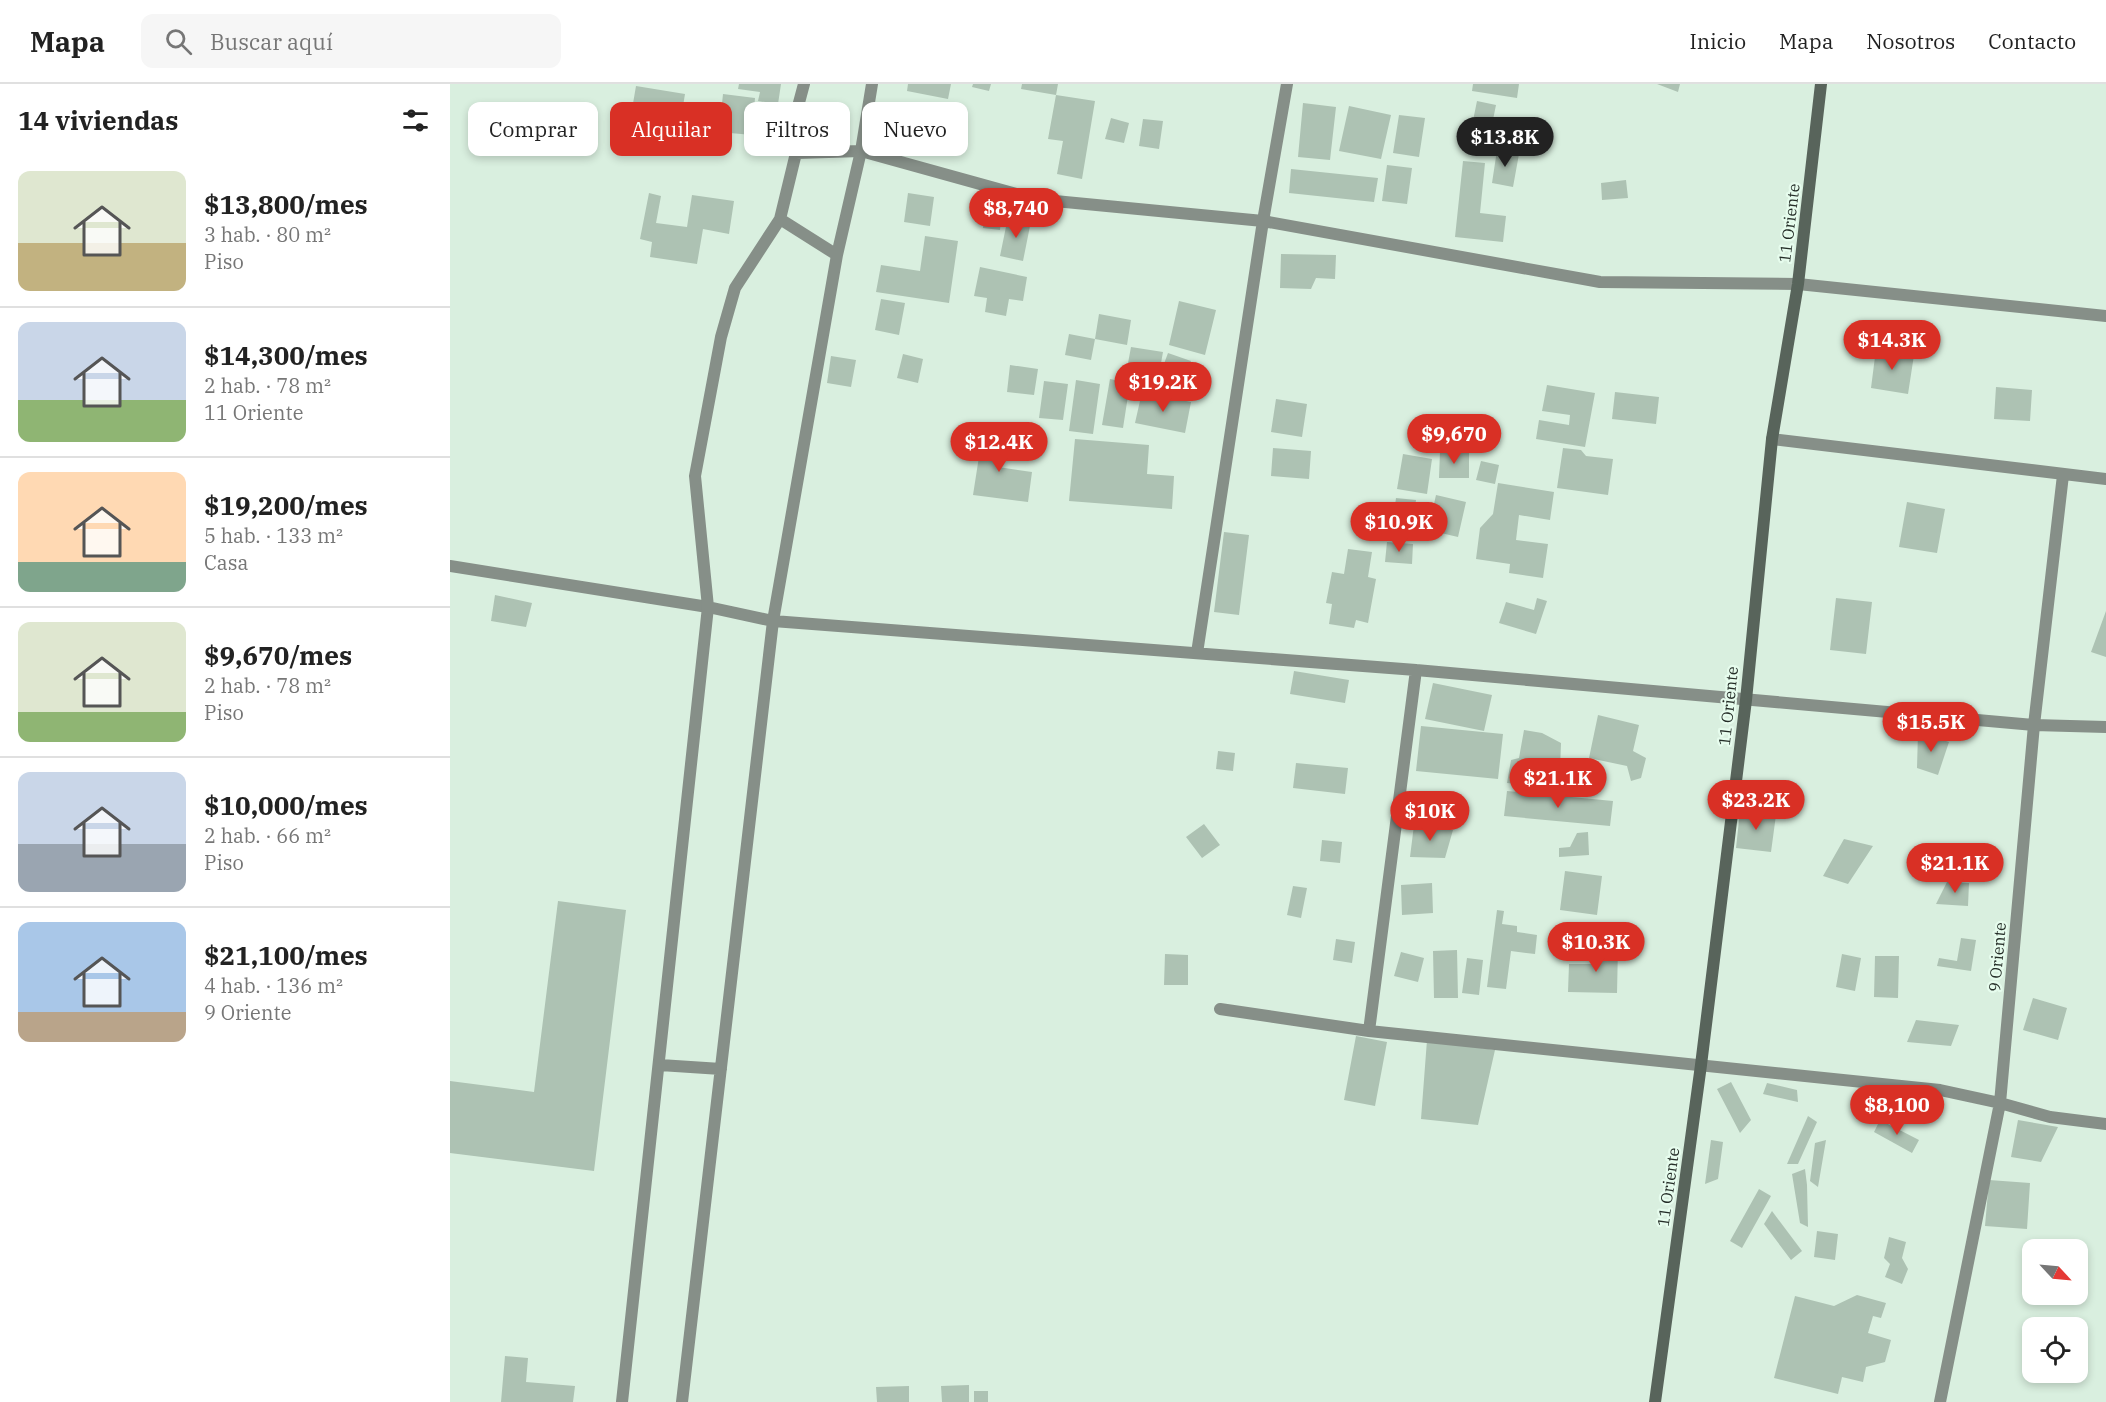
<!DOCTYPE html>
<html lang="es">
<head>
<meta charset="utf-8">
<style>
	body { margin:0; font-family:"IBM Plex Serif",serif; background:#f6f6f6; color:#222; height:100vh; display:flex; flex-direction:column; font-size:22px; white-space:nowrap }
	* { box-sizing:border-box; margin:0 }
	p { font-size:20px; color:#767676 }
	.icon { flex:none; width:33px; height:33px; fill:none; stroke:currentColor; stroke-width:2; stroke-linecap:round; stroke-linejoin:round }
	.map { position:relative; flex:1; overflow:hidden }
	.drawer { display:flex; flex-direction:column; background:#fff; width:450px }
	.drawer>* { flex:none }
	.top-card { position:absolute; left:18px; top:18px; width:570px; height:54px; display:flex; gap:12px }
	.needle { width:39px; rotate:116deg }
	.buttons { position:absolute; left:1572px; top:1155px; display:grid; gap:12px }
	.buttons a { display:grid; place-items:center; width:66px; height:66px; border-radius:12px; background:#fff; box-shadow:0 3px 9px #0003; font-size:30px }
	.price { position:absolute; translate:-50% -51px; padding:0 14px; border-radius:21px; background:#d93025; color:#fff; font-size:20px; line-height:39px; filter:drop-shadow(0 2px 3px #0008) }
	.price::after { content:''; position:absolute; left:50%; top:36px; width:18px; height:14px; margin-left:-9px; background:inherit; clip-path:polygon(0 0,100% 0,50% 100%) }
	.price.active { background:#222; color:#fff }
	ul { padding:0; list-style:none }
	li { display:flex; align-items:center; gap:18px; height:150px; padding:0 18px }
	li+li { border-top:2px solid #e0e0e0 }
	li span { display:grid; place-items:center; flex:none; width:168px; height:120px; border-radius:12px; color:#555 }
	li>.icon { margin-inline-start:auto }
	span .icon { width:72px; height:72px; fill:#fffc; stroke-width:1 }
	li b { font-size:26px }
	h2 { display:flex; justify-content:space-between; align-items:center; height:72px; padding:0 18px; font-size:26px }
	.tag { padding:0 21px; border-radius:12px; background:#fff; box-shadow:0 3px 9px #0003; font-size:21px; line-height:54px }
	.tag.active { background:#d93025; color:#fff }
	header { display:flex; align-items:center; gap:36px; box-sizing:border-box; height:84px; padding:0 30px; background:#fff; border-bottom:2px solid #e0e0e0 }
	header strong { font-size:28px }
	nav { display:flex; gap:33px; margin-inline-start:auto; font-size:21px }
	.search { width:420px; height:54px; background:#f6f6f6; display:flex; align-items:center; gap:15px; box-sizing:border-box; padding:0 21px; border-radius:12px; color:#767676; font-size:22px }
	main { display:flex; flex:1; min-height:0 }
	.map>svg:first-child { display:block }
	.building { fill:#adc2b3 }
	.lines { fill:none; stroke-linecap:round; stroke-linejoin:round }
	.lane { stroke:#868f88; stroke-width:12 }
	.street { stroke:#868f88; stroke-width:12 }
	.secondary { stroke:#58645b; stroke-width:12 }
	.labels { text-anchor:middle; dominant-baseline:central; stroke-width:4.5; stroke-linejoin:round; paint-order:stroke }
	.street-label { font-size:16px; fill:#242d27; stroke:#e6fced }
</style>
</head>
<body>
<header>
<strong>Mapa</strong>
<div class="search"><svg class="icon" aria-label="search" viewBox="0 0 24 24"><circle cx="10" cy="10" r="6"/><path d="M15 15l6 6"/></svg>Buscar aquí</div>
<nav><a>Inicio</a><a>Mapa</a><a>Nosotros</a><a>Contacto</a></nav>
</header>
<main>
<section class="drawer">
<h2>14 viviendas<svg class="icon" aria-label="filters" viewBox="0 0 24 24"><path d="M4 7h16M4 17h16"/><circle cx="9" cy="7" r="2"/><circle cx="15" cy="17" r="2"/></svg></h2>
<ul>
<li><span style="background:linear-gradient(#dfe7d0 60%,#c2b280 0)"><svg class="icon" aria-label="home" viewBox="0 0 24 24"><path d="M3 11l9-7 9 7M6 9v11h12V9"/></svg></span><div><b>$13,800/mes</b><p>3 hab. · 80 m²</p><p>Piso</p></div></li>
<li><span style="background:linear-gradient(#c9d6e8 65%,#8fb573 0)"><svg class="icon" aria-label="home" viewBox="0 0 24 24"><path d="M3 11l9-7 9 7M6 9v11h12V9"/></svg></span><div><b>$14,300/mes</b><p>2 hab. · 78 m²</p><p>11 Oriente</p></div></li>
<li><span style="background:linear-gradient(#ffd9b3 75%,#7fa58c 0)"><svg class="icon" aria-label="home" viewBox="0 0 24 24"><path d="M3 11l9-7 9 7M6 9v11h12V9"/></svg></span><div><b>$19,200/mes</b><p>5 hab. · 133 m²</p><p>Casa</p></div></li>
<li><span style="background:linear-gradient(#dfe7d0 75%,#8fb573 0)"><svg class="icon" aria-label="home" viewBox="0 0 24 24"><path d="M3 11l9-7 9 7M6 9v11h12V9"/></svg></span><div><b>$9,670/mes</b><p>2 hab. · 78 m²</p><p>Piso</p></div></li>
<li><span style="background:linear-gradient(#c9d6e8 60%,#9aa5b1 0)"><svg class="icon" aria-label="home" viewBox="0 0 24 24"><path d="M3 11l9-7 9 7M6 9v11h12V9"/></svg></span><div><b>$10,000/mes</b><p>2 hab. · 66 m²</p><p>Piso</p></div></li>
<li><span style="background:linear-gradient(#a9c7e8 75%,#b9a48a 0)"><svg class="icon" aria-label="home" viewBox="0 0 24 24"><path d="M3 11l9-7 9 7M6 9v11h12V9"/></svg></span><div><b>$21,100/mes</b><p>4 hab. · 136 m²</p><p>9 Oriente</p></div></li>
</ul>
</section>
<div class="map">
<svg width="1656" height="1318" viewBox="0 0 1656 1318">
	<rect width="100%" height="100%" fill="#d9efdf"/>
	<path class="building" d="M289,0H331L328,20L308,17L310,8L288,5Z
		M458,0H501L498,15L457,7Z
		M523,0H541L539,7L522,3Z
		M572,0H608L606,11L571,5Z
		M1023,0H1069L1067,14L1022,7Z
		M1207,0H1230L1228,8Z
		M186,2L235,10L229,46L180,37Z
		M273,10L305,14L302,51L269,48Z
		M606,11L645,17L632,95L607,90L613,57L598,55Z
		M1027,17L1046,21L1036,70L1017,66Z
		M429,18L456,25L457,34L468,37L465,46L450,42L446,55L420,47Z
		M853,19L886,23L880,76L848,73Z
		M899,22L941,31L931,75L889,67Z
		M949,31L975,34L969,73L943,69Z
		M661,34L679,39L674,59L655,55Z
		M693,35L713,37L709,65L689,62Z
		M1047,66L1069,70L1063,103L1042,99Z
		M1013,77L1035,79L1030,129L1056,132L1053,158L1005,153Z
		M937,81L962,84L957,120L932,117Z
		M841,85L928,94L924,118L839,109Z
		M1176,96L1178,114L1152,116L1151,99Z
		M199,109L211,112L206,139L237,143L242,111L284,117L279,150L253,145L247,180L200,173L202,158L190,155Z
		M458,109L484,113L480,142L454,138Z
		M534,124L552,125L550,146L533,144Z
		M558,133L581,137L573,177L550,172Z
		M475,152L508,157L499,219L426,208L431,181L470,187Z
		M831,170L886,171L885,195L866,194L861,205L830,204Z
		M530,183L577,193L573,217L559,215L556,232L535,228L537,214L524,212Z
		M431,215L455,219L449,251L425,246Z
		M729,217L766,226L755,271L719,261Z
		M649,230L681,236L677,261L645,255Z
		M619,250L645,255L641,276L615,271Z
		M681,263L713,268L708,296L676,290Z
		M1426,265L1464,271L1458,310L1421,304Z
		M718,269L741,277L731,304L708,296Z
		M453,270L473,275L468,299L447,294Z
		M381,272L406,276L401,303L377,299Z
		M560,281L588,285L584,311L557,308Z
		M660,295L680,299L673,344L652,341Z
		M626,296L650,300L643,350L619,347Z
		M594,297L618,300L613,336L589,334Z
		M1097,301L1145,309L1135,363L1086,355L1089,336L1119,341L1120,331L1092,327Z
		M1546,303L1582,306L1580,337L1544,335Z
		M692,308L741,318L735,349L685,339Z
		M1165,308L1209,313L1206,340L1162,335Z
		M826,315L857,320L852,353L821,348Z
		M533,347L553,350L548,383L582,388L578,418L523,411Z
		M625,355L699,361L697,390L724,392L722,425L619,417Z
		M823,364L861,367L859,395L821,392Z
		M1113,364L1131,366L1136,372L1163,375L1158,411L1107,404Z
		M990,367L1019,368V394H989Z
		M953,370L982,375L977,410L947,405Z
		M1031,377L1049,381L1045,400L1026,396Z
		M1048,399L1104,408L1100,436L1069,431L1066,456L1098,460L1093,494L1059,489L1060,480L1026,475L1030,444L1043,430Z
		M986,411L1016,418L1008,453L978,446Z
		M946,414L966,416L964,430L944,428Z
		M1457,418L1495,425L1487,469L1449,463Z
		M937,431L965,434L963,457L935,453Z
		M774,448L799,451L789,531L764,528Z
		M937,458L963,460L962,480L935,478Z
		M898,465L922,468L918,493L926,495L918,539L906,536L904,544L879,540L882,520L876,519L882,488L894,490Z
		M45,511L82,519L76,543L41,537Z
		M1087,514L1097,517L1086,550L1049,539L1056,518L1084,526Z
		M1386,514L1422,518L1416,570L1380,566Z
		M1656,527V573L1641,568Z
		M844,587L899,596L895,619L840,610Z
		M983,599L1042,611L1034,647L975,635Z
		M1148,631L1189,641L1183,667L1196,674L1191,694L1181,697L1177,682L1139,674Z
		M971,642L1053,650L1048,695L966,687Z
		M1074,646L1092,649L1111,659L1110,686L1135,687L1134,707L1057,699L1061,676L1069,674Z
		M1468,648L1499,658L1488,691L1467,684Z
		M768,667L785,669L783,687L766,685Z
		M846,679L898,684L895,710L843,704Z
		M1057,707L1163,717L1160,742L1054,732Z
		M1290,727L1326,731L1321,768L1286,764Z
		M754,740L770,761L752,774L736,753Z
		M964,741L1003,746L995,774L960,773Z
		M1138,748L1139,771L1109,773V764L1120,763L1127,749Z
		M1394,755L1423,762L1398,800L1373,792Z
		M872,756L892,758L890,779L870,777Z
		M1115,787L1152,792L1147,831L1110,826Z
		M1497,798L1519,799L1518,822L1486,820Z
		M982,799L983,829L952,831L951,801Z
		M843,802L857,804L851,834L837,831Z
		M108,817L176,826L144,1087L0,1069V997L84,1008Z
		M1047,826L1054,827L1052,840L1067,842V848L1087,851L1085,870L1061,867L1056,905L1037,903Z
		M1511,854L1526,856L1521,887L1487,882L1489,874L1507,877Z
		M886,855L905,858L902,879L883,876Z
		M1146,863H1168L1167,909L1118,908L1119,880H1146Z
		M1007,866L1008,914H984L983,867Z
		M951,868L974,874L968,898L944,892Z
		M715,870L738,871V901H714Z
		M1392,870L1411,874L1405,907L1386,903Z
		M1425,872H1449L1448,914L1424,913Z
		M1017,874L1033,876L1029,911L1012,909Z
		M1583,914L1617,924L1608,956L1573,946Z
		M1466,936L1509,941L1501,962L1457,958Z
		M906,952L937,958L925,1022L894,1016Z
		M977,956L1045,966L1028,1041L971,1035Z
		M1281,998L1301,1036L1290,1049L1267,1005Z
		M1317,999L1347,1006L1348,1018L1313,1010Z
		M1407,1013L1457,1023L1455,1036L1401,1025Z
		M1358,1032L1367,1038L1348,1080H1337Z
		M1430,1036L1469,1056L1462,1069L1424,1048Z
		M1568,1036L1608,1043L1591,1078L1561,1073Z
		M1261,1056L1273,1058L1268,1095L1255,1100Z
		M1376,1056L1368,1103L1360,1097L1365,1059Z
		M1355,1085L1357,1101L1358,1143L1350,1139L1342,1090Z
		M1539,1096L1580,1099L1577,1145L1535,1142Z
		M1309,1105L1321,1112L1292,1164L1280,1157Z
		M1322,1127L1352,1167L1341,1176L1314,1140Z
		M1367,1147L1388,1150L1385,1176L1364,1173Z
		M1439,1153L1456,1158L1452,1174L1458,1185L1452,1200L1435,1193L1440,1180L1434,1174Z
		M1407,1211L1436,1219L1431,1234L1423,1232L1418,1249L1441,1256L1435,1278L1416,1283L1413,1298L1392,1293L1388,1310L1324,1294L1345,1212L1384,1222Z
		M55,1272L78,1274L76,1298L125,1302L123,1318H51Z
		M519,1301V1318H492L491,1302Z
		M459,1302V1318H427L426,1303Z
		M524,1307H538V1318H524Z"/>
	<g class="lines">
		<path class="lane" d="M0,482L258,523"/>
		<path class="street" d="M354,0L343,41L346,69L330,135L285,204L271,253L245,392L258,523L323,537L966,586L1584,641L1656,643
			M346,69L411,67L584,115L813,137L1150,198L1348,200L1656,232
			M330,135L387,171
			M1322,355L1656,395
			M747,569L813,137L837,0
			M770,925L919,947L1490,1006L1550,1019L1600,1033L1656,1040
			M919,947L966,586
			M210,981L271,985
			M172,1318L258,523
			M232,1318L323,537L387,171L411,67L422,0
			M1490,1318L1550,1019L1584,641L1613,391"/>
		<path class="secondary" d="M1205,1318L1251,981L1296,616L1322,355L1348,200L1371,0"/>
	</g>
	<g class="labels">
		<g class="street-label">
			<text transform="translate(1339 139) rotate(-83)">11 Oriente</text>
			<text transform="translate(1278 622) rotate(-84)">11 Oriente</text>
			<text transform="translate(1547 873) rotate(-85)">9 Oriente</text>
			<text transform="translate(1218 1103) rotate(-82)">11 Oriente</text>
		</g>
	</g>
</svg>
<div class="buttons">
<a><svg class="needle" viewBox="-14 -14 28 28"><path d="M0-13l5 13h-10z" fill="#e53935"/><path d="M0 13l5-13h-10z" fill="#767676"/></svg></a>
<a><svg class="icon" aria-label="locate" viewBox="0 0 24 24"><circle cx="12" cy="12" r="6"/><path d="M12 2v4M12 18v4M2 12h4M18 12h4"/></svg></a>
</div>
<b class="price active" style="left:1055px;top:84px">$13.8K</b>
<b class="price" style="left:566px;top:155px">$8,740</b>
<b class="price" style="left:1442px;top:287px">$14.3K</b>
<b class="price" style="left:713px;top:329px">$19.2K</b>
<b class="price" style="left:1004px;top:381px">$9,670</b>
<b class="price" style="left:549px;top:389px">$12.4K</b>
<b class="price" style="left:949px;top:469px">$10.9K</b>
<b class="price" style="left:1481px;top:669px">$15.5K</b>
<b class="price" style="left:1108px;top:725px">$21.1K</b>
<b class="price" style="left:1306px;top:747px">$23.2K</b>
<b class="price" style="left:980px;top:758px">$10K</b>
<b class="price" style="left:1505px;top:810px">$21.1K</b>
<b class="price" style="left:1146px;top:889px">$10.3K</b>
<b class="price" style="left:1447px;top:1052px">$8,100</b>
<div class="top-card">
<a class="tag">Comprar</a>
<a class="tag active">Alquilar</a>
<a class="tag">Filtros</a>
<a class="tag">Nuevo</a>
</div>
</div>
</main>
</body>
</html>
